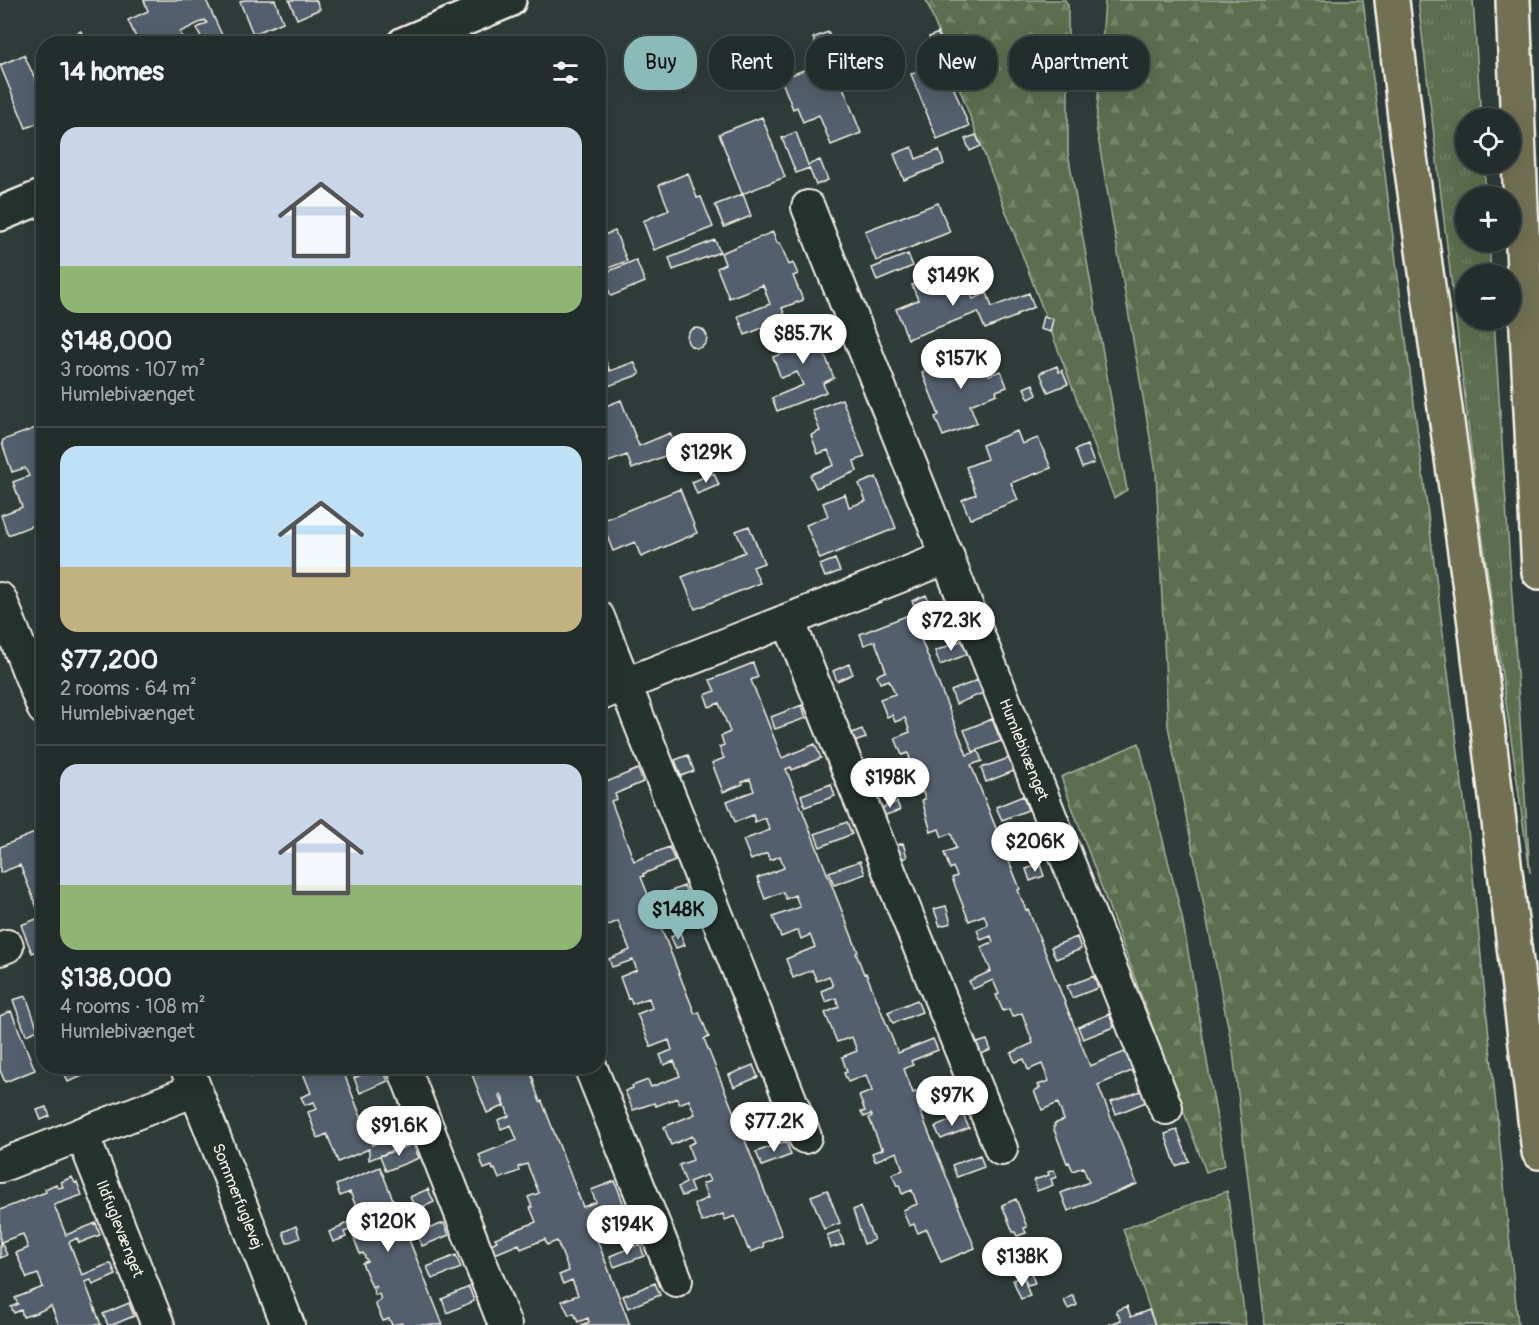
<!DOCTYPE html>
<html lang="en">
<head>
<meta charset="utf-8">
<style>
	body { margin:0; font-family:Pangolin,sans-serif; background:#2b3534; color:#f1f3f6; height:100vh; display:flex; flex-direction:column; font-size:22px; white-space:nowrap }
	* { box-sizing:border-box; margin:0 }
	p { font-size:20px; color:#a3a8a9 }
	.icon { flex:none; width:33px; height:33px; fill:none; stroke:currentColor; stroke-width:2; stroke-linecap:round; stroke-linejoin:round }
	.map { position:relative; flex:1; overflow:hidden }
	.sheet { position:absolute; left:36px; top:36px; width:570px; height:1038px; display:flex; flex-direction:column; background:#232d2c; border-radius:24px; box-shadow:0 6px 24px #0002,0 0 0 2px #404948 }
	.sheet>* { flex:none }
	.guide { position:absolute; left:624px; top:36px; width:570px; height:54px; display:flex; gap:12px }
	.buttons { position:absolute; left:1455px; top:108px; display:grid; gap:12px }
	.buttons a { display:grid; place-items:center; width:66px; height:66px; border-radius:50%; background:#232d2c; box-shadow:0 6px 24px #0002,0 0 0 2px #404948; font-size:30px }
	.price { position:absolute; translate:-50% -51px; padding:0 14px; border-radius:21px; background:#fff; color:#222; font-size:20px; line-height:39px; filter:drop-shadow(0 2px 3px #0008) }
	.price::after { content:''; position:absolute; left:50%; top:36px; width:18px; height:14px; margin-left:-9px; background:inherit; clip-path:polygon(0 0,100% 0,50% 100%) }
	.price.on { background:#8bbbb9; color:#111 }
	ul { padding:0; list-style:none }
	li { display:grid; align-content:center; gap:12px; height:318px; padding:0 24px }
	li+li { border-top:2px solid #404948 }
	li span { display:grid; place-items:center; height:186px; border-radius:18px; color:#555 }
	li>.icon { margin-inline-start:auto }
	span .icon { width:108px; height:108px; fill:#fffc; stroke-width:1 }
	li b { font-size:26px }
	h2 { display:flex; justify-content:space-between; align-items:center; height:72px; padding:0 24px; font-size:26px }
	.chip { padding:0 21px; border-radius:24px; background:#232d2c; box-shadow:0 6px 24px #0002,0 0 0 2px #404948; font-size:21px; line-height:54px }
	.chip.on { background:#8bbbb9; color:#111 }
	.map>svg:first-child { display:block }
	.grass { fill:url(#grass-tufts); stroke:#a8b09c; stroke-width:1.5 }
	.forest { fill:url(#forest-firs); stroke:#a8b09c; stroke-width:1.5 }
	.building { fill:#525f6c; stroke:#f4f1e8; stroke-width:1.5 }
	.lines { fill:none; stroke-linecap:round; stroke-linejoin:round }
	.street-casing { stroke:#f4f1e8; stroke-width:36 }
	.secondary-casing { stroke:#f4f1e8; stroke-width:38 }
	.highway-casing { stroke:#f4f1e8; stroke-width:38 }
	.street { stroke:#26332d; stroke-width:32 }
	.secondary { stroke:#26332d; stroke-width:33 }
	.highway { stroke:#716f52; stroke-width:33 }
	.labels { text-anchor:middle; dominant-baseline:central; stroke-width:4.5; stroke-linejoin:round; paint-order:stroke }
	.street-label { font-size:16px; fill:#f4f1e8; stroke:#26332d }
</style>
</head>
<body>
<div class="map">
<svg width="1539" height="1325" viewBox="0 0 1539 1325">
	<defs>
		<pattern id="grass-tufts" width="24" height="20" patternUnits="userSpaceOnUse" patternTransform="scale(1.5)"><rect width="24" height="20" fill="#5c6e50"/><path d="M3 7l-1-3M5 7V3M7 7l1-3M15 17l-1-3M17 17v-4M19 17l1-3" fill="none" stroke="#748369"/></pattern>
		<pattern id="forest-firs" width="22" height="20" patternUnits="userSpaceOnUse" patternTransform="scale(1.5)"><rect width="22" height="20" fill="#5c6e50"/><path d="M5 1l3.5 6h-7zM16 11l3.5 6h-7z" fill="#748369"/></pattern>
	</defs>
	<rect width="100%" height="100%" fill="#2f3c3a"/>
	<filter id="ink" filterUnits="userSpaceOnUse"><feTurbulence type="fractalNoise" baseFrequency=".0167" numOctaves="2"/><feDisplacementMap in="SourceGraphic" scale="12" xChannelSelector="R" yChannelSelector="G"/><feConvolveMatrix kernelMatrix="1 2 1 2 8 2 1 2 1" color-interpolation-filters="sRGB"/></filter>
	<g filter="url(#ink)">
		<path class="grass" d="M1418,0H1473L1481,118H1466V164H1484L1486,196H1466V242H1489L1491,274H1466V320H1494L1530,873L1475,483Z"/>
		<path class="forest" d="M926,0H1065L1068,5V153L1127,490L1114,498Z
			M1105,0H1363L1470,847L1518,1325H1265L1233,1051L1168,726L1156,472L1096,126Z
			M1139,743L1182,917L1225,1165L1206,1172L1061,777Z
			M1227,1191L1246,1325H1155L1123,1229Z"/>
		<path class="building" d="M144,0H206L226,44H204L197,28L207,23L205,20L180,32L185,44H139L128,20L148,11Z
			M244,0H275L283,22L253,34L240,2Z
			M289,0H316L320,9L297,19Z
			M81,31L86,44H52Z
			M828,32L833,44L818,50L813,38Z
			M938,33L942,45L933,48L929,37Z
			M938,49L969,126L937,139L911,74L922,70L917,58Z
			M24,55L44,98V121L26,128L0,65Z
			M832,59L861,133L831,145L819,115L803,122L797,107L793,109L781,79Z
			M762,117L785,177L742,194L719,134Z
			M796,132L808,165L820,160L828,180L816,185L809,168L796,173L782,138Z
			M976,135L981,146L970,151L965,139Z
			M912,147L916,159L939,150L944,164L904,180L894,154Z
			M688,173L697,198L701,197L713,227L654,250L643,221L669,210L659,185Z
			M743,194L751,216L724,227L715,205Z
			M938,203L950,232L876,261L865,231Z
			M615,231L627,261L598,272V237Z
			M773,232L777,243H780L789,265L793,263L798,274L793,276L803,300L782,308L786,318L745,335L738,316L770,304L763,285L729,298L717,268L725,264L721,253Z
			M715,240L720,252L673,270L669,258Z
			M908,254L913,266L877,281L872,268Z
			M636,260L645,282L611,296L602,274Z
			M947,271L955,290L967,285L973,299L987,293L992,307L1029,293L1034,307L1017,314V316L985,329L978,312L908,339L896,309L918,300L912,285Z
			M1043,316L1053,319L1050,332L1040,329Z
			M811,320L834,378L823,383L826,392L777,411L772,398L803,385L797,372L781,378L773,357L789,351L781,332Z
			M687 338a10 10 0 1 1 20 0a10 10 0 1 1-20 0Z
			M598,343L610,371L634,362L640,374L598,390Z
			M979,350L989,375L1001,371L1007,387L996,391L997,394L970,405L977,423L943,436L935,417L939,415L922,372Z
			M1057,366L1059,372L1062,370L1068,384L1048,392L1040,373Z
			M1033,384L1037,395L1029,399L1024,388Z
			M842,399L865,457L854,461L857,471L816,488L810,475L834,465L828,450L818,454L811,435L820,431L812,410Z
			M621,400L639,446L670,433L677,451L632,469L627,455L598,466V409Z
			M44,425V521L8,535L1,515L22,507L13,482L29,476L25,468L12,472L2,443L3,440Z
			M1017,431L1022,444L1038,438L1051,468L1011,483L1018,500L970,519L962,500L976,494L966,467L987,459L982,445Z
			M1087,445L1094,463L1082,468L1075,450Z
			M714,473L719,485L697,494L692,482Z
			M876,477L896,528L820,559L806,525L828,516L823,503L845,494L849,507L866,501L859,484Z
			M680,489L697,533L641,557L635,542L613,551L601,521Z
			M749,526L764,563L753,567L760,583L695,609L682,577L745,552L736,531Z
			M835,559L840,571L825,577L820,565Z
			M926,595L931,605L917,611L912,601Z
			M947,601L952,613L923,625L918,612Z
			M911,614L967,755L978,751L982,761L971,765L1020,889L1018,890L1026,910L1028,909L1090,1066L1127,1051L1134,1070L1098,1085L1137,1184L1068,1211L1061,1193L1089,1182L1083,1167L1073,1171L1069,1162L1067,1163L1053,1127L1055,1126L1054,1124L1064,1120L1058,1103L1042,1110L1034,1091L1040,1088L1038,1085L1049,1081L1042,1064L1028,1070L1024,1059L1015,1062L1011,1053L1033,1043L1022,1013L1012,1017L1009,1009L1003,1011L996,995L999,994L993,980L973,989L969,981L991,971L981,947L993,942L991,936L981,940L977,930L988,925L984,915L969,921L952,878L957,876L953,867L950,869L944,853L956,848L951,833L942,837L939,829L931,832L922,800L925,799L923,792L918,794L906,761L910,759L908,753L902,755L895,738L910,732L905,718L895,722L892,715L887,717L880,699L895,694L889,680L880,683L877,675L886,671L875,641L864,645L860,634Z
			M963,640L968,654L940,665L935,651Z
			M753,663L758,677L751,680L782,758L815,744L821,758L792,770L791,767L786,769L858,952L856,953L864,974L866,973L898,1053L933,1039L938,1050L911,1061L913,1065L904,1069L913,1093L949,1078L955,1093L919,1108L975,1248L941,1262L927,1229L918,1233L914,1224L909,1226L903,1210L917,1204L912,1190L902,1194L899,1185L897,1186L892,1174L903,1170L897,1152L875,1161L872,1153L883,1149V1147L881,1148L869,1118L872,1116L871,1114L864,1117L861,1112L865,1111L859,1096L872,1091L866,1075L848,1082L844,1073L847,1072L842,1057L857,1051L852,1037L837,1042L825,1013L839,1007L836,998L826,1002L821,991L833,986L829,976L817,981L812,970L793,978L786,959L815,947L810,935L801,939L798,930L781,937L773,917L800,907L795,895L786,899L783,892L765,899L757,878L784,868L780,856L770,860L767,853L751,860L743,840L770,830L765,818L755,822L753,815L735,822L727,801L754,791L750,779L742,782L743,784L723,792L712,763L724,758L719,747L724,745L721,736L730,732L719,703L709,707L705,695L715,691L710,680Z
			M849,664L853,674L837,681L833,671Z
			M978,680L983,693L956,704L951,691Z
			M802,705L806,718L775,729L771,717Z
			M992,719L1001,741L973,752L964,730Z
			M862,729L866,738L854,742L850,734Z
			M688,755L694,771L681,776L675,760Z
			M1009,758L1014,771L986,782L981,768Z
			M888,763L893,775L876,782L872,770Z
			M598,769L604,783L638,769L643,782L615,794L617,799L611,801L634,861L669,847L675,861L643,874L644,876L641,877L695,1014L699,1012L709,1037L704,1039L736,1118L741,1117L740,1114L769,1103L775,1116L741,1130L782,1235L763,1243L764,1247L751,1252L749,1248L748,1249L735,1216L725,1220L723,1214L702,1222L694,1204L708,1198L702,1184L710,1181L707,1175L689,1182L693,1192L682,1196L678,1187L686,1183L679,1165L693,1160L688,1145L695,1142L692,1136L671,1145L664,1127L695,1114L689,1100L679,1104L677,1098L656,1106L654,1103L633,1110L625,1091L633,1088L632,1086L648,1080L651,1087L680,1076L674,1061L664,1065L660,1055L672,1050L669,1040L651,1047L637,1014L652,1008L649,998L632,1004L630,998L628,999L620,977L637,970L633,960L612,967L609,959L630,950L618,921L600,929L598,925V919L602,917L598,909Z
			M831,784L835,796L805,807L801,795Z
			M1023,796L1028,810L1002,820L996,807Z
			M897,802L900,810L883,816L880,809Z
			M847,822L852,834L820,847L815,834Z
			M42,830L44,835V908L38,910L20,865L0,873V847Z
			M903,843L907,857L897,861L892,847Z
			M860,861L865,874L834,885L829,872Z
			M1040,864L1044,876L1030,881L1026,869Z
			M684,886L689,898L661,909L656,897Z
			M946,906L951,923L940,926L934,909Z
			M44,916V948L32,953L21,925Z
			M680,933L685,945L676,948L671,937Z
			M1077,937L1081,949L1056,959L1051,947Z
			M1094,976L1098,988L1072,998L1067,986Z
			M26,996L38,1030L26,1035L13,1000Z
			M917,1000L922,1012L893,1023L888,1012Z
			M11,1011L35,1070L5,1082L0,1070V1016Z
			M1109,1014L1114,1027L1083,1039L1078,1027Z
			M987,1040L991,1050L981,1054L977,1043Z
			M753,1065L758,1077L734,1087L729,1075Z
			M62,1066H82L85,1075L68,1082Z
			M247,1066H341L372,1145L407,1130L412,1143L369,1160V1149L338,1162L327,1134L318,1138L314,1129L308,1112L317,1109L314,1102L305,1105L301,1097L311,1093L301,1068L282,1076L280,1071L268,1076L266,1071L251,1077Z
			M381,1066H382L388,1081L360,1093L354,1078Z
			M477,1066H528L534,1081L533,1082L540,1102L542,1101L583,1207L596,1202L591,1190L615,1181L624,1205L589,1219L630,1325H581L589,1322L588,1318L578,1322L574,1313L569,1315L562,1301L578,1295L572,1280L563,1284L559,1275L569,1271L557,1241L547,1245L545,1239L521,1249L519,1244L495,1254L491,1244L497,1241L495,1238L536,1222L530,1207H532L528,1197L539,1193L527,1164L518,1167L519,1171L499,1179L495,1169L493,1170L492,1166L484,1169L479,1155L517,1140L511,1125L501,1129L498,1120L509,1116L501,1094L499,1095L504,1106L487,1113L471,1072L478,1069Z
			M1141,1091L1146,1102L1116,1114L1111,1102Z
			M46,1107L50,1116L41,1120L37,1110Z
			M963,1115L969,1128L941,1139L935,1127Z
			M1177,1130L1189,1161L1176,1166L1165,1134Z
			M786,1141L791,1155L762,1166L756,1152Z
			M413,1144L419,1158L386,1171L380,1156Z
			M980,1155L984,1167L957,1177L952,1165Z
			M380,1167L443,1325H403L402,1323L392,1325L389,1319L383,1321L375,1303L381,1300L379,1294L375,1295L373,1289L377,1287L376,1285L372,1287L362,1263L367,1261L363,1253L360,1254L353,1236L365,1231L363,1225L344,1232L346,1237L333,1242L329,1232L341,1227V1226L350,1222L349,1220L360,1216L350,1192L340,1196L336,1185Z
			M1054,1170L1057,1177L1051,1179L1053,1185L1037,1191L1034,1180L1049,1175L1048,1172Z
			M72,1177L75,1183L77,1182L82,1195L54,1205L66,1235L96,1223L100,1235L79,1243L77,1238L69,1242L82,1275L111,1263L116,1275L93,1285L91,1280L85,1282L101,1325H59L51,1306L36,1313L23,1317L21,1310L14,1313L11,1307L18,1304L15,1298L43,1287L38,1274L27,1278L16,1253L28,1248L23,1234L1,1242L7,1255L0,1258V1210L46,1192L45,1189L56,1184L58,1188L63,1187L61,1182Z
			M428,1189L434,1202L416,1210L410,1197Z
			M827,1190L840,1223L824,1229L811,1196Z
			M1016,1199L1027,1227L1024,1228L1026,1233L1017,1236L1015,1232H1013L1002,1205Z
			M623,1206L628,1219L601,1229L596,1216Z
			M860,1207L874,1240L864,1244L853,1210Z
			M444,1223L449,1235L422,1246L417,1233Z
			M296,1226L300,1238L287,1243L283,1232Z
			M839,1231L844,1244L831,1248L827,1235Z
			M640,1244L644,1256L614,1267L610,1256Z
			M456,1255L461,1268L432,1279L427,1267Z
			M1030,1271L1035,1283L1027,1285L1023,1274Z
			M1023,1276L1030,1296L1021,1299L1013,1280Z
			M655,1283L660,1295L628,1308L623,1296Z
			M469,1287L474,1301L447,1313L442,1299Z
			M1073,1295L1077,1305L1068,1309L1064,1300Z
			M129,1303L134,1316L112,1325H108L103,1314Z
			M1127,1306L1131,1317L1149,1310L1155,1325H1108L1121,1320L1116,1311Z"/>
		<g class="lines">
			<defs>
				<g id="street">
					<path id="s1" d="M808,207L1166,1108"/>
					<path d="M0,599L44,709"/>
					<path d="M598,617L805,1137"/>
					<path d="M788,620L1001,1149"/>
					<path d="M598,695L948,557"/>
					<path d="M0,949L7,946"/>
					<path id="s2" d="M186,1066L288,1325"/>
					<path d="M403,1066L505,1325"/>
					<path d="M590,1066L676,1280"/>
					<path id="s3" d="M82,1134L158,1325"/>
					<path d="M0,1166L195,1090"/>
				</g>
				<path id="secondary" d="M404,44L509,0
					M0,214L44,196"/>
				<path id="highway" d="M1392,0L1407,135L1475,624L1539,1152
					M1513,0L1521,208L1539,572"/>
			</defs>
			<use href="#street" class="street-casing"/>
			<use href="#secondary" class="secondary-casing"/>
			<use href="#highway" class="highway-casing"/>
			<use href="#street" class="street"/>
			<use href="#secondary" class="secondary"/>
			<use href="#highway" class="highway"/>
		</g>
	</g>
	<g class="labels">
		<g class="street-label">
			<text stroke="none"><textPath href="#s1" startOffset="584">Humlebivænget</textPath></text>
			<text stroke="none"><textPath href="#s2" startOffset="140">Sommerfuglevej</textPath></text>
			<text stroke="none"><textPath href="#s3" startOffset="102">Ildfuglevænget</textPath></text>
		</g>
	</g>
</svg>
<div class="buttons">
<a><svg class="icon" aria-label="locate" viewBox="0 0 24 24"><circle cx="12" cy="12" r="6"/><path d="M12 2v4M12 18v4M2 12h4M18 12h4"/></svg></a>
<a>+</a>
<a>−</a>
</div>
<b class="price" style="left:953px;top:307px">$149K</b>
<b class="price" style="left:803px;top:365px">$85.7K</b>
<b class="price" style="left:961px;top:390px">$157K</b>
<b class="price" style="left:706px;top:484px">$129K</b>
<b class="price" style="left:951px;top:652px">$72.3K</b>
<b class="price" style="left:890px;top:809px">$198K</b>
<b class="price" style="left:1035px;top:873px">$206K</b>
<b class="price on" style="left:678px;top:941px">$148K</b>
<b class="price" style="left:952px;top:1127px">$97K</b>
<b class="price" style="left:774px;top:1153px">$77.2K</b>
<b class="price" style="left:399px;top:1157px">$91.6K</b>
<b class="price" style="left:388px;top:1253px">$120K</b>
<b class="price" style="left:627px;top:1256px">$194K</b>
<b class="price" style="left:1022px;top:1288px">$138K</b>
<div class="guide">
<a class="chip on">Buy</a>
<a class="chip">Rent</a>
<a class="chip">Filters</a>
<a class="chip">New</a>
<a class="chip">Apartment</a>
</div>
<section class="sheet">
<h2>14 homes<svg class="icon" aria-label="filters" viewBox="0 0 24 24"><path d="M4 7h16M4 17h16"/><circle cx="9" cy="7" r="2"/><circle cx="15" cy="17" r="2"/></svg></h2>
<ul>
<li><span style="background:linear-gradient(#c9d6e8 75%,#8fb573 0)"><svg class="icon" aria-label="home" viewBox="0 0 24 24"><path d="M3 11l9-7 9 7M6 9v11h12V9"/></svg></span><div><b>$148,000</b><p>3 rooms · 107 m²</p><p>Humlebivænget</p></div></li>
<li><span style="background:linear-gradient(#bfe0f5 65%,#c2b280 0)"><svg class="icon" aria-label="home" viewBox="0 0 24 24"><path d="M3 11l9-7 9 7M6 9v11h12V9"/></svg></span><div><b>$77,200</b><p>2 rooms · 64 m²</p><p>Humlebivænget</p></div></li>
<li><span style="background:linear-gradient(#c9d6e8 65%,#8fb573 0)"><svg class="icon" aria-label="home" viewBox="0 0 24 24"><path d="M3 11l9-7 9 7M6 9v11h12V9"/></svg></span><div><b>$138,000</b><p>4 rooms · 108 m²</p><p>Humlebivænget</p></div></li>
</ul>
</section>
</div>
</body>
</html>
